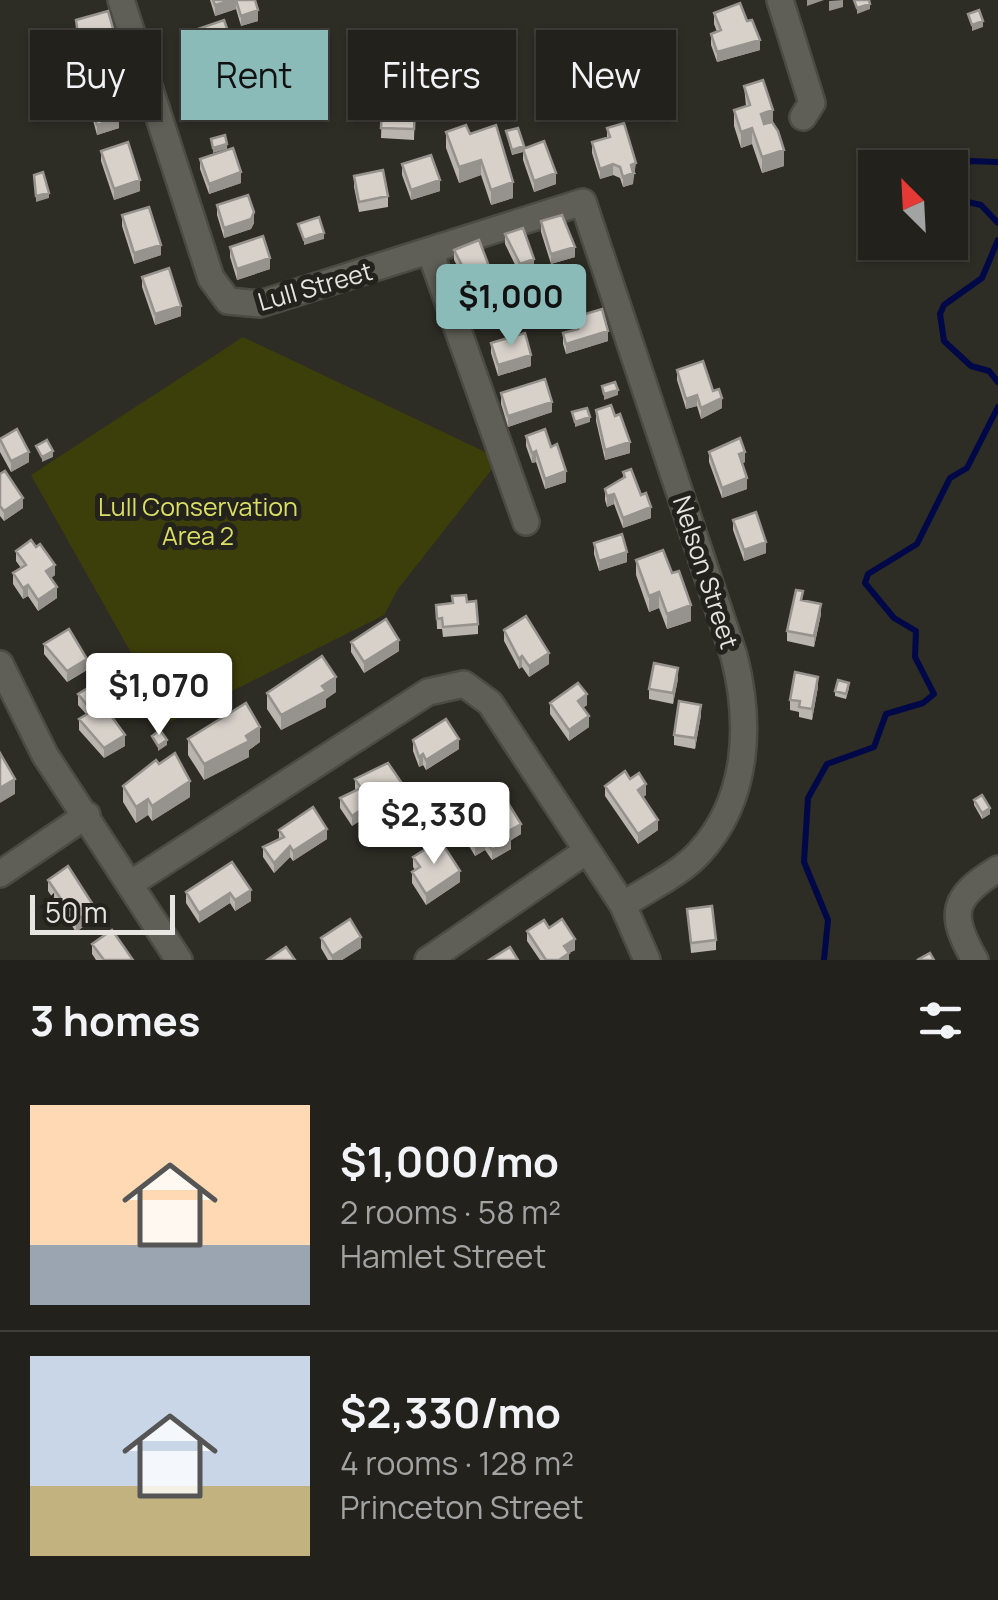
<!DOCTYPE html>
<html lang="en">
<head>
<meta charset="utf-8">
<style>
	body { margin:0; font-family:Manrope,sans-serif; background:#2a2925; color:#f1f3f6; height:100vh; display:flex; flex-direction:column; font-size:38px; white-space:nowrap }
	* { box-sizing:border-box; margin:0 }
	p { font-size:32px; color:#a2a3a3 }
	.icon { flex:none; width:55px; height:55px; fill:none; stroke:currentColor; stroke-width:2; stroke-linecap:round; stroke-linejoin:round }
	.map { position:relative; height:960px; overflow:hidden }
	.drawer { display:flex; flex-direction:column; background:#22211c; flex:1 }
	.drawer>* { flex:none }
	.top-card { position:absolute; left:30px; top:30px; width:940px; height:90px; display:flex; gap:20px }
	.needle { width:65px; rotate:336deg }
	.buttons { position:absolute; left:858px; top:150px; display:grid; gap:20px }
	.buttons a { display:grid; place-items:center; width:110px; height:110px; border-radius:0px; background:#22211c; box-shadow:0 2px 8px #0004,0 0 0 2px #3f3e3b; font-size:50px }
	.scale { position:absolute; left:30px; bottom:25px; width:145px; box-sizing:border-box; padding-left:10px; border:5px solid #e6e5e1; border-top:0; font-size:28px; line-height:35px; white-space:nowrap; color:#e6e5e1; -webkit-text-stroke:8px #23221c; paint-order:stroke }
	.price { position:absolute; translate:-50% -85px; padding:0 22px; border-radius:10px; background:#fff; color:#222; font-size:32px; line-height:65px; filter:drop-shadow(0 2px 5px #0008) }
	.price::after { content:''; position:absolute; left:50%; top:60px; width:30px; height:22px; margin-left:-15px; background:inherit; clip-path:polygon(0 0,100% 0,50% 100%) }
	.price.selected { background:#8bbbb9; color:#111 }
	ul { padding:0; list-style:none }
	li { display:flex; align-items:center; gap:30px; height:250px; padding:0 30px }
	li+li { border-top:2px solid #3f3e3b }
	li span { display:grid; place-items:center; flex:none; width:280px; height:200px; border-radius:0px; color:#555 }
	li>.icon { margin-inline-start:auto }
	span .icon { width:120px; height:120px; fill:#fffc; stroke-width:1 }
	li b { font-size:42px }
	h2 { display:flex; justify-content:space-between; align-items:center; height:120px; padding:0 30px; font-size:42px }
	.pill { padding:0 35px; border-radius:0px; background:#22211c; box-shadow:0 2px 8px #0004,0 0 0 2px #3f3e3b; font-size:35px; line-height:90px }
	.pill.selected { background:#8bbbb9; color:#111 }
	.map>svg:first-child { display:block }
	.green { fill:#3d3f0b }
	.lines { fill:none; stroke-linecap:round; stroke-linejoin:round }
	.stream { stroke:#000847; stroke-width:6 }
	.minor-casing { stroke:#4c4a45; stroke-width:30 }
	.minor { stroke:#605f57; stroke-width:25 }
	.wall { fill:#b9b4ad }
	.shaded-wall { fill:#96928d }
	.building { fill:#d7d1c9; stroke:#96928d; stroke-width:2.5 }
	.labels { text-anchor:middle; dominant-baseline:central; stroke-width:10; stroke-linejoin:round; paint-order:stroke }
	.street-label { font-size:25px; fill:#e6e5e1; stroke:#23221c }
	.park-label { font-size:25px; fill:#dadf64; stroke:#23221c }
</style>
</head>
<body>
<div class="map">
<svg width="998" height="960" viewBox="0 0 998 960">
	<rect width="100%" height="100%" fill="#2d2c25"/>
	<path class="green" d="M243,337L500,459L398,589L384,615L170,722L31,475Z"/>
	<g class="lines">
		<path class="stream" d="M998,162L969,161L956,185L963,201L981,205L998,223
			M998,240L982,278L944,305L940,314L944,341L971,366L989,371L998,382
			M824,960L828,920L804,862L808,798L827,764L874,747L886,714L923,703L934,694L915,657L916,631L894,618L865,583L868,574L917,544L950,478L967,468L998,407"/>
		<defs>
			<path id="minor" d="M121,0L211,278L228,301L260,304L583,202L734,656C751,723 749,799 699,853C680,874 647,889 623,905
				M780,0L812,103L803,117
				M430,251L526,522
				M0,664L45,755L179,960
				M0,874L87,815
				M130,884L428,692L464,684L490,703L623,905L647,960
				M428,960L585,852
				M975,960C948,914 952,897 998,869"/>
		</defs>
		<use href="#minor" class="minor-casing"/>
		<use href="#minor" class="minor"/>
	</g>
	<path class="wall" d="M210,0H255L258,21L241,26L236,9L215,16Z
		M714,13L747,21L760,50L717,62L711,45V34L717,32L714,24Z
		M198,29L232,54L207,63L198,39Z
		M82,69L119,128L97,135L82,80Z
		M744,86L773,124L784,166L762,173L752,144L741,148L734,126V110L746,106Z
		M382,106L415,108L414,140L381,138Z
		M607,128L636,174H633V184L623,187L620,178L613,175L600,179L592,153V142L607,138Z
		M506,131L524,149L556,184L534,192L523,160V152L512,155Z
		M446,132L470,134L513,198L491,205L481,175L459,183L446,148Z
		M101,151L140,191L114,200L101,161Z
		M200,159L241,183L209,194L200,169Z
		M402,164L440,191L411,200L402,175Z
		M354,176L388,196V207L359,212L354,187Z
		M217,205L254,223L251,229L224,238L217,215Z
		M122,215L161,255L134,264L122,226Z
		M541,221L575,257L551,264L541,232Z
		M505,234L534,270L520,275L505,244Z
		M230,247L270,269L237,280L230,257Z
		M454,250L492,284L471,293L454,260Z
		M142,277L181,316L155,325L142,287Z
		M575,317L608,341L566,354L563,344V333L575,329Z
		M491,343L531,366L498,376L491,353Z
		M677,370L713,391L722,408L701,419L697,406L686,409L677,380Z
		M501,393L552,412L508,427L501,404Z
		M596,410L615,416L630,453L605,460L596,421Z
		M526,436L566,482L545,489L536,462L532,463L526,446Z
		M0,439L29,462L11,472L0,452Z
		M709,452L745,462L742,463L747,489L722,498L709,462Z
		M623,472L641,495L651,518L623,528L614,504L607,507L605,500V489L623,478Z
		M0,474L23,508L4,521L0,516Z
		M733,520L766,553L744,561L733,530Z
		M594,543L627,562L599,571L594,554Z
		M16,551L55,575L51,578L57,598L38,611L28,596L23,599L13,584V573L21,568L16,561Z
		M636,560L691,621L667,629L659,608L649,612L636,575Z
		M803,600L821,614L814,647L787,641V631Z
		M467,602L478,624V634L443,637L442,629H437L436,605Z
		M504,630L549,664L529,677L522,667L519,669L504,641Z
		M351,642L399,651L364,673L351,652Z
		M44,644L87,670L67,682L44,654Z
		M678,679L673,704L649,699V689Z
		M818,687L812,720L799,717V712L790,710V700Z
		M849,688L846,699L835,696V691Z
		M336,692L326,699V707L281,730L267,709V693Z
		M78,694L104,707L125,746L104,758L79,730V719L86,714L78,705Z
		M550,703L587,705L583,708L589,727L569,741L550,714Z
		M701,715L695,749L674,745V735Z
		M188,739L260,742L249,750V757L204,780L188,755Z
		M413,740L459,749L426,770L423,765L419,767L413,751Z
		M159,764L190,797L152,821L148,815L136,823L123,802V786Z
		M355,779L401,793L352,826L340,808V798L355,790Z
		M630,779L646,795L643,797L658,830L638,844L605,796V786Z
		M974,800L990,814L982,819L974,805Z
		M483,818L521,834L511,840V849L492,860L485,850L475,856L461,833V823Z
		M279,830L327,839L293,861L290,857L274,873L263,857V847L279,840Z
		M413,857L460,882L426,905L412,883V872L415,870L413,867Z
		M232,862L251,901L235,911L230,903L199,923L186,903V892Z
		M48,880L95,918L76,932L48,891Z
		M687,909L716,940V950L691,953Z
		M549,928L575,950L569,953V960H540L527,941V931Z
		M321,938L361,948L342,960H328L321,948Z
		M92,944L133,960H96L92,954Z"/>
	<path class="shaded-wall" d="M232,0H236V9L215,16V5Z
		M807,0H824L807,6Z
		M843,0V7L829,11V1Z
		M870,4V9L857,14V8Z
		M258,10V21L241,26V16Z
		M983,21V27L972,31V25Z
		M114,32V43L98,47V54L80,60V49L96,37Z
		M760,40V50L717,62V52Z
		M232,43V54L207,63V53Z
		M773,110V125L761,129V114Z
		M119,118V128L97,135V125Z
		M752,128V144L741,148V132Z
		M227,144V149L213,153V148Z
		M524,146V151L512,155V150Z
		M784,150V166L762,173V157Z
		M481,160V175L459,183V167Z
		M636,163L633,184L623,187V177L631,165Z
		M613,164V175L600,179V169Z
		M241,172V183L209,194V184Z
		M556,173V184L534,192V181Z
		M140,180V191L114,200V189Z
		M440,180V191L411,200V190Z
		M513,182V198L491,205V190Z
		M49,193V198L36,202V196Z
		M254,212V223L251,229L224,238V228Z
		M324,233V239L304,245V240Z
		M161,245V255L134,264V253Z
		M575,247V257L551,264V254Z
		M270,258V269L237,280V269Z
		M534,259V270L520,275V264Z
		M492,274V284L471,293V283Z
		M181,306V316L155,325V314Z
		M608,331V341L566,354V344Z
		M531,355V366L498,376V365Z
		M618,390V395L604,400V394Z
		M697,395V406L686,409V399Z
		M722,398V408L701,419V408Z
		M552,402V412L508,427V416Z
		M590,417V422L575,427V422Z
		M630,442V453L605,460V450Z
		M53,451V457L42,462V457Z
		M536,451V462L532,463V453Z
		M29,452V462L11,472V461Z
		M745,452V462L739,465V454Z
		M566,471V482L545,489V479Z
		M747,478V489L722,498V488Z
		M614,494V504L607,507V496Z
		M23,498V508L4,521V511Z
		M651,507V518L623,528V518Z
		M766,542V553L744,561V550Z
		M627,552V562L599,571V561Z
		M55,565V575L46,582V571Z
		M28,585V596L23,599V588Z
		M57,587V598L38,611V600Z
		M659,592V608L649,612V596Z
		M821,604V614L814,647V636Z
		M691,605V621L667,629V614Z
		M399,640V651L364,673V662Z
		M549,653V664L529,677V666Z
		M522,656V667L519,669V659Z
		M87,659V670L67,682V671Z
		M678,668V679L673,704V693Z
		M336,677V692L326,699V707L281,730V715Z
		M818,677V687L812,720V709Z
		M587,694V705L578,711V701Z
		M701,705V715L695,749V738Z
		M589,716V727L569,741V730Z
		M260,727V742L249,750V757L204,780V764Z
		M125,735V746L104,758V748Z
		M459,739V749L426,770V760Z
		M167,740V745L158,751V746Z
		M423,754V765L419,767V757Z
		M15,779V794L0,803V788Z
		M190,781V797L152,821V806Z
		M401,782V793L352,826V816Z
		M646,784V795L638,801V790Z
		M148,799V815L136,823V807Z
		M990,808V814L982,819V813Z
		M658,820V830L638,844V834Z
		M521,824V834L511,840V849L492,860V850L507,832Z
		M327,829V839L293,861V851Z
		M485,839V850L475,856V845Z
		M290,846V857L274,873V863Z
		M460,871V882L426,905V894Z
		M251,890V901L235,911V900Z
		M230,893V903L199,923V913Z
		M95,908V918L76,932V921Z
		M361,937V948L342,960H332V956Z
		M575,939V950L569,953V960H559L564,946Z"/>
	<path class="building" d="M213,0H232L215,5Z
		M236,0H255L258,10L241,16Z
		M854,0H869L870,4L857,8Z
		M740,3L747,21L752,20L760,40L717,52L711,34L721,30L714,13Z
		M979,10L983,21L972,25L968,14Z
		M108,11L114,32L96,37L98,44L80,49L76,20Z
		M224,20L232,43L207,53L198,29Z
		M102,63L119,118L97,125L82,69Z
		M763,80L773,110L761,114L764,124L772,122L778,131L784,150L762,157L752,128L741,132L734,110L750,105L744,86Z
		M382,106L415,108L414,129L381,128Z
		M624,123L636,163L631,165L633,173L623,177L620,167L613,164L600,169L592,142L610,137L607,128Z
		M466,125L470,134L496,125L513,182L491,190L481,160L459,167L446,132Z
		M518,128L524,146L512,150L506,131Z
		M225,135L227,144L213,148L211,139Z
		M544,141L556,173L534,181L523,149Z
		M128,142L140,180L114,189L101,151Z
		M233,148L241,172L209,184L200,159Z
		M431,155L440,180L411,190L402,164Z
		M383,170L388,196L359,202L354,176Z
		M43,172L49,193L36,196L34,175Z
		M248,195L254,212L251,219L224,228L217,205Z
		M149,207L161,245L134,253L122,215Z
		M562,215L575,247L551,254L541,221Z
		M319,217L324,233L304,240L298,224Z
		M523,228L534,259L520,264L505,234Z
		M263,236L270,258L237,269L230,247Z
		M479,240L492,274L471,283L454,250Z
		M169,268L181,306L155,314L142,277Z
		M602,309L608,331L566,344L563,333L578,329L575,317Z
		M525,333L531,355L498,365L491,343Z
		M703,361L713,391L719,389L722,398L701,408L697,395L686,399L677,370Z
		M545,379L552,402L508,416L501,393Z
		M615,382L618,390L604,394L602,386Z
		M611,405L615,416L620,414L630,442L605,450L596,410Z
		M587,408L590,417L575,422L572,412Z
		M17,429L29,452L11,461L0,439Z
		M545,429L551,447L557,444L566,471L545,479L536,451L532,453L526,436Z
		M740,438L745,452L739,454L747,478L722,488L709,452Z
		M47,440L53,451L42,457L36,446Z
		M631,469L641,495L646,493L651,507L623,518L614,494L607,496L605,489L625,477L623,472Z
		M5,471L23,498L4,511L0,506V474Z
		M756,512L766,542L744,550L733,520Z
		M622,534L627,552L599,561L594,543Z
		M31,540L36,547L40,544L55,565L46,571L57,587L38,600L28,585L23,588L13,573L26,565L16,551Z
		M663,550L672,573L679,571L691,605L667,614L659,592L649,596L636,560Z
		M796,590L803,591L801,600L821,604L814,636L787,631Z
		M466,595L467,602L476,601L478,624L443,627L442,618L437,619L436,605L453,603L452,596Z
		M526,616L549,653L529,666L522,656L519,659L504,630Z
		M386,619L399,640L364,662L351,642Z
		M69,629L87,659L67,671L44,644Z
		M322,656L336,677L322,686L326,691L281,715L267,693Z
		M654,663L678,668L673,693L649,689Z
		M795,672L818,677L812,709L799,707L800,701L790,700Z
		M838,680L849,683L846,694L835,691Z
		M96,683L104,696L99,699L125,735L104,748L79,719L92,711L78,694Z
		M578,683L587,694L578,701L589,716L569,730L550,703Z
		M679,701L701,705L695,738L674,735Z
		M246,703L260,727L246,736L249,741L204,764L188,739Z
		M446,719L459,739L426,760L423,754L419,757L413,740Z
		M160,730L167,740L158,746L152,736Z
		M0,753L15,779L0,788Z
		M175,753L190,781L152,806L148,799L136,807L123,786L156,760L159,764Z
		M388,763L401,782L352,816L340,798L361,788L355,779Z
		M625,771L630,779L639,773L646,784L638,790L658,820L638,834L605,786Z
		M982,795L990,808L982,813L974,800Z
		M508,803L521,824L507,832L511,839L492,850L485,839L475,845L461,823L480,811L483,818Z
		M313,807L327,829L293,851L290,846L274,863L263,847L284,837L279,830Z
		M440,840L460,871L426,894L412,872L420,867L413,857Z
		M232,862L251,890L235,900L230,893L199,913L186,892Z
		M68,866L95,908L76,921L48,880Z
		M712,906L716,940L691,943L687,909Z
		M350,919L361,937L332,956L321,938Z
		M562,919L575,939L564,946L569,953L559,960H546L527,931L544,920L549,928Z
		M112,930L133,960H104L92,944Z
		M286,947L295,960H267Z
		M510,947L518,960H489Z
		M930,953L934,960H917Z"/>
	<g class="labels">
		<g class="street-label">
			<text transform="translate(315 286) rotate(-16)">Lull Street</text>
			<text transform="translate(706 572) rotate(72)">Nelson Street</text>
		</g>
		<g class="park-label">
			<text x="198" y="506">Lull Conservation<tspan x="198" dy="29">Area 2</tspan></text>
		</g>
	</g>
</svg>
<div class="buttons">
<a><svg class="needle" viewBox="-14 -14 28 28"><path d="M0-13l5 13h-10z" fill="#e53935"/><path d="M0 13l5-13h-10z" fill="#a2a3a3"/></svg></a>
</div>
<div class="scale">50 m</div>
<b class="price selected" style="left:511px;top:349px">$1,000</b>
<b class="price" style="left:159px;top:738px">$1,070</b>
<b class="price" style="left:434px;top:867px">$2,330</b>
<div class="top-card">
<a class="pill">Buy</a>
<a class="pill selected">Rent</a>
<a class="pill">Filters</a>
<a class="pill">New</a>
</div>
</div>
<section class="drawer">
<h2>3 homes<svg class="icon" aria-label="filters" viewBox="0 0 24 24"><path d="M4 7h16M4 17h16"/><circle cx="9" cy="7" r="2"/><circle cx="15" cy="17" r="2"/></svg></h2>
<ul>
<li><span style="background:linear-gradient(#ffd9b3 70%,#9aa5b1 0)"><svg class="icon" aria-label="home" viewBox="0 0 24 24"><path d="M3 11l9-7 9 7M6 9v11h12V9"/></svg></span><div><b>$1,000/mo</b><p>2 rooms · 58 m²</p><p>Hamlet Street</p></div></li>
<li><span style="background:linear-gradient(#c9d6e8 65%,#c2b280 0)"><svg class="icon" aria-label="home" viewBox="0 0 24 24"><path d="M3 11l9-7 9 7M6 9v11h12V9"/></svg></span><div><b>$2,330/mo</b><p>4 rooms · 128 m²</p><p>Princeton Street</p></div></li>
</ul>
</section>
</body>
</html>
